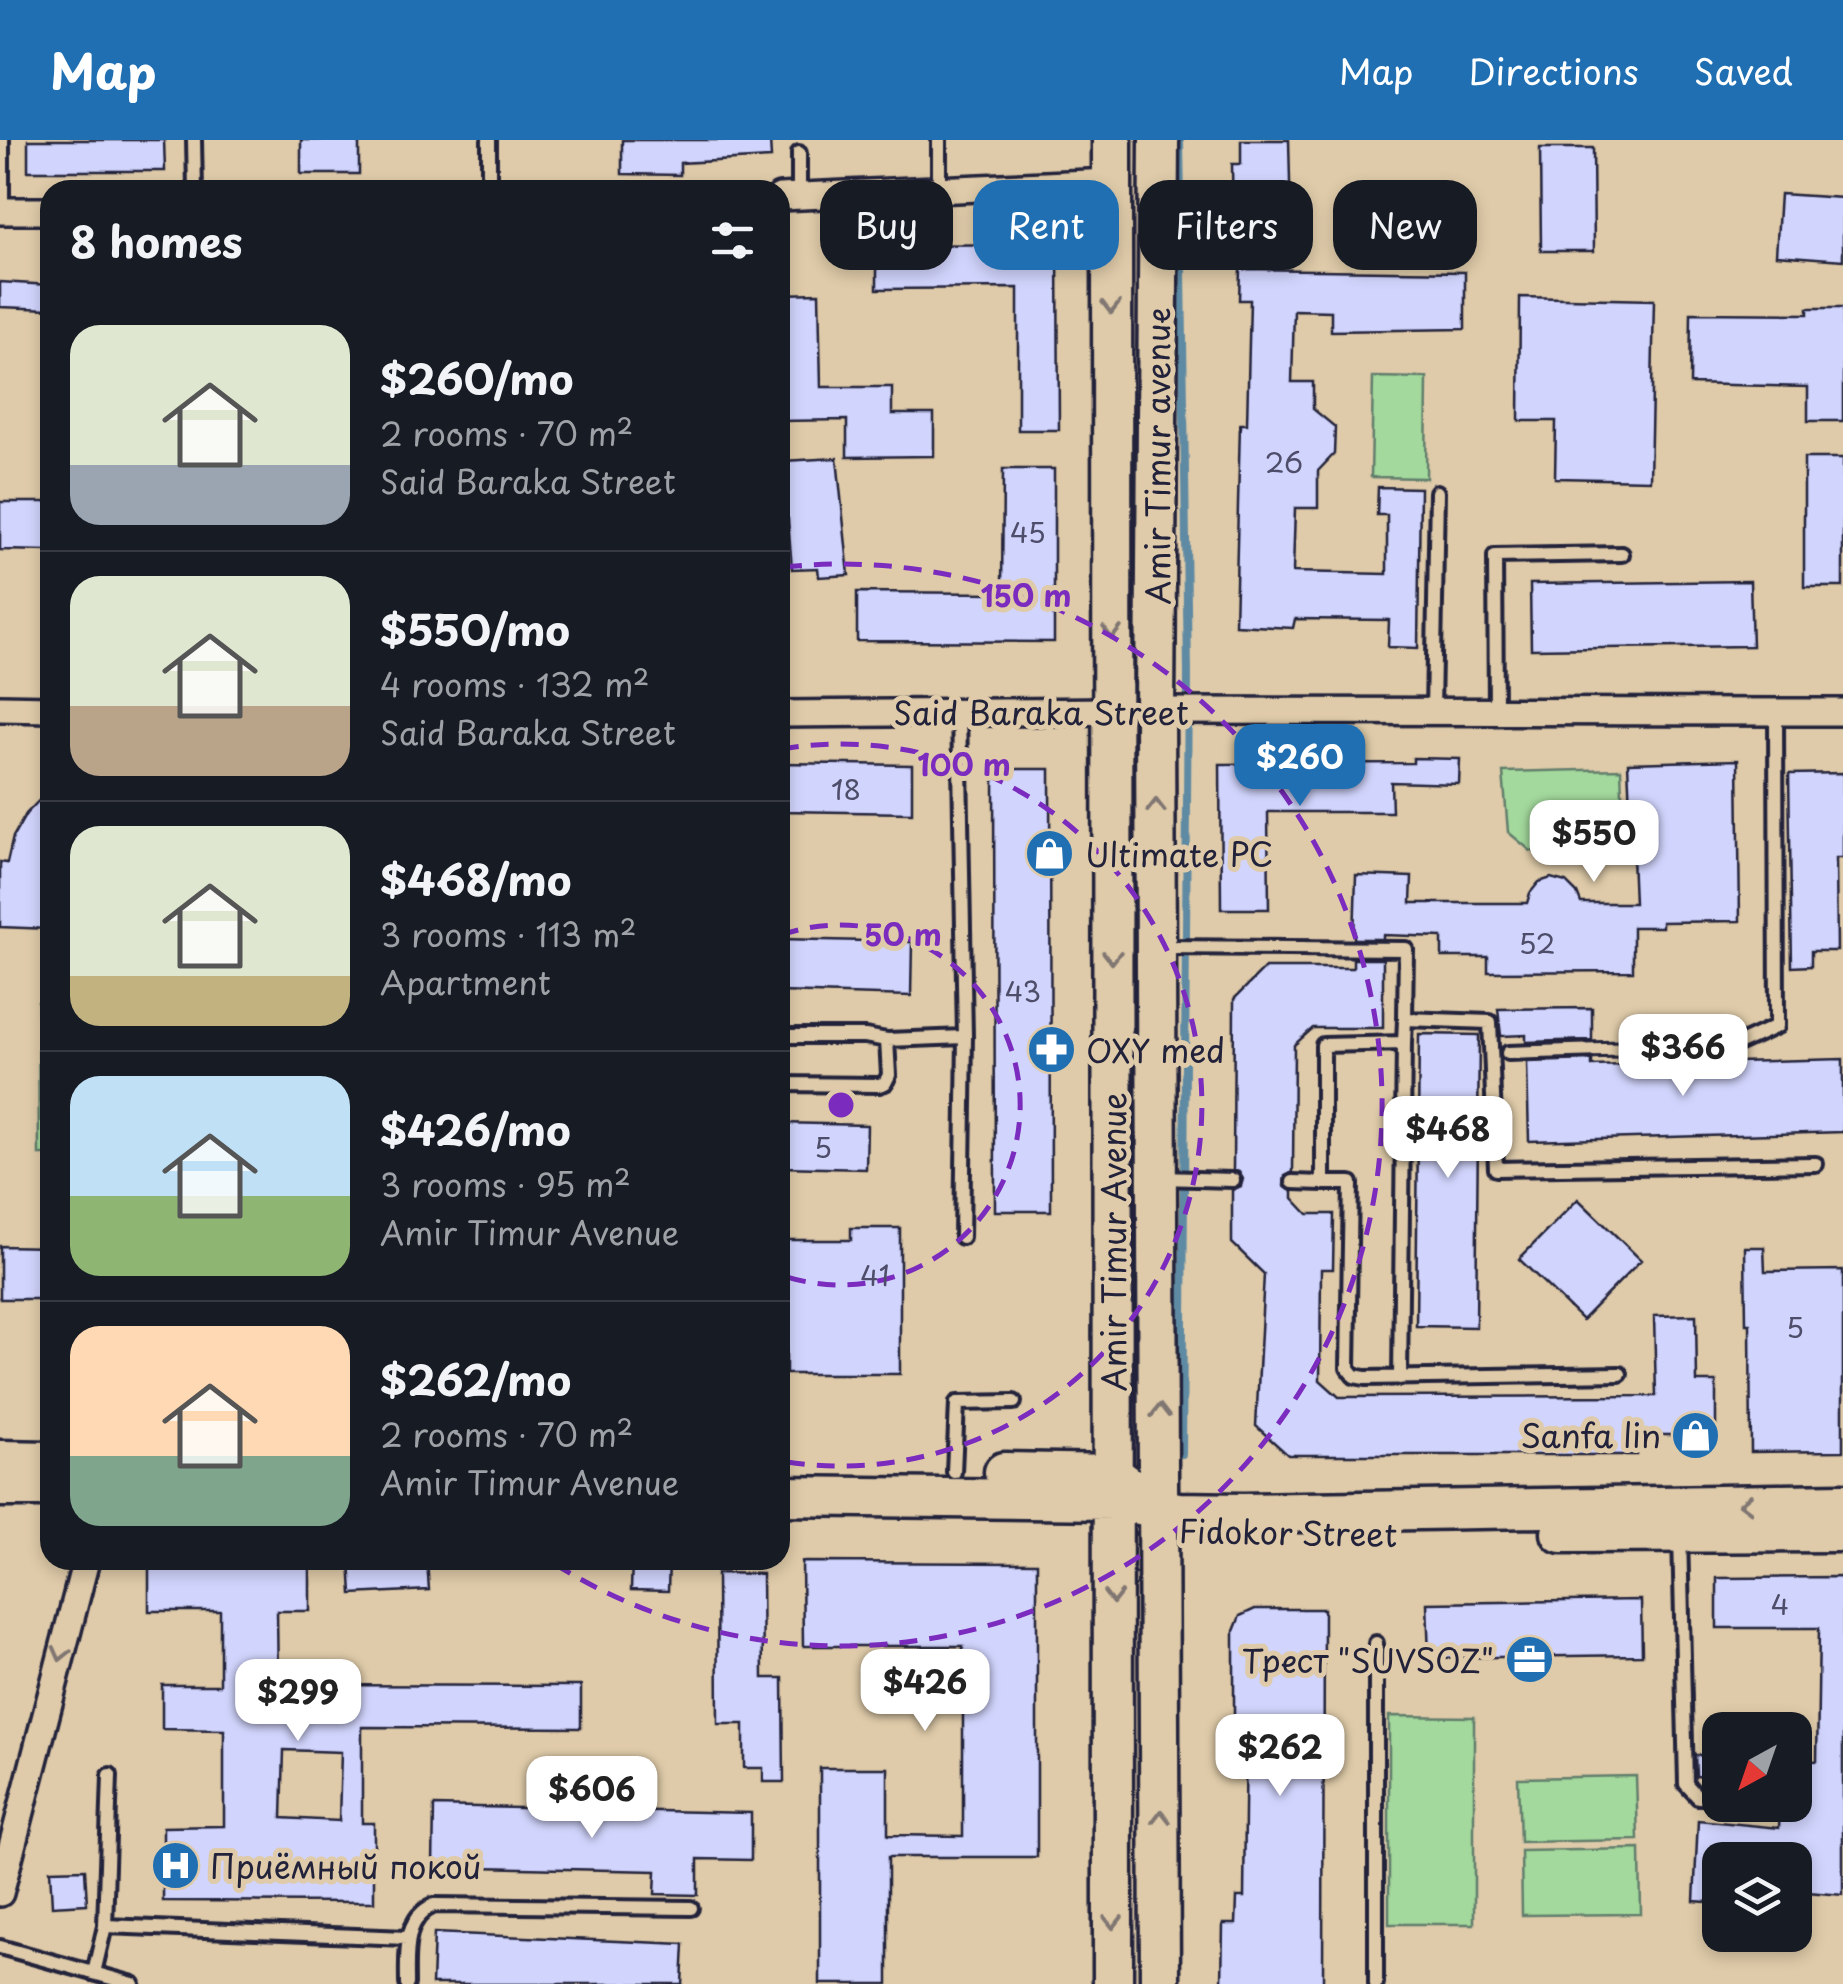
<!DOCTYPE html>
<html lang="en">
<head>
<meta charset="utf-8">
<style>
	body { margin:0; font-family:"Playpen Sans",sans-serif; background:#20242c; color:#f1f3f6; height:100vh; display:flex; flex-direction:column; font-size:38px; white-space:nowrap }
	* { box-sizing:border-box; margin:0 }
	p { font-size:32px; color:#9ea1a6 }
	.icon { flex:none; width:55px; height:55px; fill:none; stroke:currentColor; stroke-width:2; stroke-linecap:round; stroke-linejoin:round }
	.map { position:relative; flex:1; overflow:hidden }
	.drawer { position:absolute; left:40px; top:40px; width:750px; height:1390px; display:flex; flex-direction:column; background:#171b24; border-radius:30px; box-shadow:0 5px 15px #0003 }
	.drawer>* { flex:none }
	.top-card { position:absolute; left:820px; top:40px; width:872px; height:90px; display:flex; gap:20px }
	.needle { width:65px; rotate:220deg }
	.controls { position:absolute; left:1702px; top:1572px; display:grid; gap:20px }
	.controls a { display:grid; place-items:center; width:110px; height:110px; border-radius:20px; background:#171b24; box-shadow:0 5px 15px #0003; font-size:50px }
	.price { position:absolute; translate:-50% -85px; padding:0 22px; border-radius:20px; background:#fff; color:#222; font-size:32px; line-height:65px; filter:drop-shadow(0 2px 5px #0008) }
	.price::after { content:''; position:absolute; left:50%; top:60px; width:30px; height:22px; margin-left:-15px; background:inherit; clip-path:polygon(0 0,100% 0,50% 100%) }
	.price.selected { background:#1f6fb2; color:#fff }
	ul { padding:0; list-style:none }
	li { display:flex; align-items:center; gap:30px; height:250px; padding:0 30px }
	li+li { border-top:2px solid #363941 }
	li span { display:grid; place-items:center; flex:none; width:280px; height:200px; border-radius:30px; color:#555 }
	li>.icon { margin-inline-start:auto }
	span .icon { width:120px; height:120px; fill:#fffc; stroke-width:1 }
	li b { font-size:42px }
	h2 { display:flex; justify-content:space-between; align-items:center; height:120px; padding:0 30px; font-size:42px }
	.pill { padding:0 35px; border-radius:30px; background:#171b24; box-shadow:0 5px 15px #0003; font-size:35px; line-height:90px }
	.pill.selected { background:#1f6fb2; color:#fff }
	header { display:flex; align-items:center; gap:60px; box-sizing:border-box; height:140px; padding:0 50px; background:#1f6fb2; color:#fff }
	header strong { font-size:48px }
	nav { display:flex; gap:55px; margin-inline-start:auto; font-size:35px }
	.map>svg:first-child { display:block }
	.green { fill:#a3d99c; stroke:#627e6c; stroke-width:2.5 }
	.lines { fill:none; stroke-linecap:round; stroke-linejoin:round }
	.stream { stroke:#5f8aa3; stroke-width:8 }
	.building { fill:#d1d4fc; stroke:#22223b; stroke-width:2.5; fill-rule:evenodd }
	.lane-casing { stroke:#22223b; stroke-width:20 }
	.street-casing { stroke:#22223b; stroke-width:32 }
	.secondary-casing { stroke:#22223b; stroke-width:45 }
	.lane { stroke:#dfcba9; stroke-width:12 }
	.street { stroke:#dfcba9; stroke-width:25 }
	.secondary { stroke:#dfcba9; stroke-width:38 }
	.oneway { stroke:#807672 }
	.ring { fill:none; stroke:#7b2cbf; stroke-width:5; stroke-dasharray:18 12 }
	.labels { text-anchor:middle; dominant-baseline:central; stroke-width:10; stroke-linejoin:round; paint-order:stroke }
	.number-label { font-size:28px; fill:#4e4e6b }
	.street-label { font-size:32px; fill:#22223b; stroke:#dfcba9 }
	.poi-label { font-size:32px; fill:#22223b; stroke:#dfcba9; text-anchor:start }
	.centre { fill:#7b2cbf; stroke:#dfcba9; stroke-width:5 }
	.ring-label { font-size:30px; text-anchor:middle; font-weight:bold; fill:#7b2cbf; stroke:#dfcba9; stroke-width:10; stroke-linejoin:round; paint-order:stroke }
</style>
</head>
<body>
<header>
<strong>Map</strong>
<nav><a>Map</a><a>Directions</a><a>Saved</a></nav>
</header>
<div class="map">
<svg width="1843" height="1844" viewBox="0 0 1843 1844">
	<rect width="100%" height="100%" fill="#dfcba9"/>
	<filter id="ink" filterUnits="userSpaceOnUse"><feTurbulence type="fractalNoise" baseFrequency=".01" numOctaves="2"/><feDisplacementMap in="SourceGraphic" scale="20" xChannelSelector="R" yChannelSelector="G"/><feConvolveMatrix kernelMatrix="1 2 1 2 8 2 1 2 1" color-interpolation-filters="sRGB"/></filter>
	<g filter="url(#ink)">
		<path class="green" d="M1373,237L1427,238L1426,338L1371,337Z
			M1621,629L1623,678L1612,700L1606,707L1590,713L1558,715L1531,711L1508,692L1503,632Z
			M38,862H50V1015H39Z
			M1389,1576L1474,1577V1784H1389Z
			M1636,1636L1638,1700L1520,1702L1518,1638Z
			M1640,1709L1641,1774L1522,1775L1521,1711Z"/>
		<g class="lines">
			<path class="stream" d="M1180,0L1188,533L1182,1314"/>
		</g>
		<path class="building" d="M28,0H164L165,31H28Z
			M301,0H359V34H301Z
			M622,0H770L771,18L680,23V35L622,34Z
			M1241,0H1289L1291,83H1286V92H1233L1232,24H1241Z
			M1540,8H1593L1594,111H1541Z
			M1780,54L1843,58V120L1776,115Z
			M1058,104L1059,290H1018V148L877,149V105Z
			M1240,129L1465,132V189L1331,191V171L1294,170L1292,242H1313V269L1335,287L1334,314L1318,331V368H1295L1293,432L1387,434V375H1377L1378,347L1420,348L1418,508L1388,507L1389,480L1295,479L1293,488L1235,485L1240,284H1247L1250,160H1239Z
			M0,142L50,145V169L0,167Z
			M819,153L821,247H892V274H934V316L847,317V280L780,281V154Z
			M1520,157L1654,160L1650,340L1555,338L1556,281H1519Z
			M1808,168H1843V281H1808V247L1690,244L1691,173L1808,174Z
			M837,318L849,435L819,437L818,428L792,429L788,379L780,380V361L786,360L783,321Z
			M1804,318H1843V447H1804Z
			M1003,329H1054V502L857,501V452L1002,453Z
			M0,362H50V411L0,410Z
			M1750,441L1752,506L1531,509L1530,444Z
			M1413,618L1460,619L1459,644L1391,642L1392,672H1268L1269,769H1221L1220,624L1413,623Z
			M1738,620L1740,781L1662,782V787H1633V831L1488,832V817H1442V797L1383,795V799H1354L1356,735L1412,737L1411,763H1527L1530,753L1539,742L1551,738L1566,742L1577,753L1581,763H1634L1628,623Z
			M780,623L912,625V673L780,671Z
			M994,629H1050L1051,1071H995Z
			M1843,633V718H1836L1837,811H1811V826L1792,827L1789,634Z
			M50,649V789L0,787V722L7,723L13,697L26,674Z
			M780,799L912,802L911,856L780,852Z
			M1353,819H1383V888H1313L1294,905L1293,1032L1285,1036L1284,1046L1293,1052V1058L1308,1074H1334L1333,1129H1321L1320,1240L1339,1257L1656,1256L1654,1176L1696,1175L1697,1242H1716V1292H1712L1711,1301H1706V1309L1685,1308L1684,1302H1676V1295H1636L1637,1315H1288L1256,1286L1264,1134L1232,1103V1050L1241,1046L1243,1039L1239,1032L1233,1030L1234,859L1265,828H1353Z
			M1592,868V900L1526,902V895L1501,896L1498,869Z
			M1419,894L1479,895L1476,1187L1416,1186Z
			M1843,919V992L1529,1001L1527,922L1592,920V926Z
			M780,983L867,985L866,1029L780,1027Z
			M1578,1059L1641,1120L1582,1180L1519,1119Z
			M851,1088H900V1234H786V1167H780V1100H851Z
			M0,1106L50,1107V1159H0Z
			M1745,1107H1764L1765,1131L1843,1130V1311L1751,1312L1750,1184H1746Z
			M149,1420H310V1471H277L278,1545L581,1546V1588L362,1587V1683H374V1762L163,1761V1687L224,1686V1590L162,1589V1545H220V1471H149ZM284,1610L341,1612L339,1681L282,1678Z
			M350,1420H427L429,1450L352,1454Z
			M632,1420H669L668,1451L631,1450Z
			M802,1422L1037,1423V1717H888V1844H820V1628H888V1695L963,1696V1506H803Z
			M717,1433L762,1434L763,1538H783L784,1642H763V1628H744V1584H718Z
			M1843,1437V1755L1795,1751V1720H1720V1763L1694,1761L1698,1680L1779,1688L1780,1665H1795V1620L1817,1621L1819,1488H1717V1438Z
			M1641,1460L1642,1515L1429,1518L1427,1463Z
			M1255,1469H1324L1323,1844H1222L1223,1784H1236L1237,1757H1244L1246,1584H1234V1491L1240,1476Z
			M1695,1615L1720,1616V1638L1696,1636Z
			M434,1666L751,1673V1720L698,1719V1755L655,1754L656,1731L433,1726Z
			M85,1729L87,1764L52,1766L50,1730Z
			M434,1793L684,1804L682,1844H432Z"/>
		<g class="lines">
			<defs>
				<path id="lane" d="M194,0L195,50
					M489,0V50
					M939,0V50
					M799,13V56
					M2,71V0
					M959,570L965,897L962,1097
					M1433,571L1437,352
					M1496,571L1495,416L1622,414
					M1161,807L1406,809L1405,879L1490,882L1496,1029L1816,1024
					M1405,879L1404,903L1323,905V1043H1351L1348,1228L1354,1236L1365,1238L1620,1234
					M780,896H865L887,900
					M1508,913L1733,906L1777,886L1776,572
					M780,944L879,945L885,943L889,935L887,900L965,897
					M1160,1038L1233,1040
					M1293,1042L1323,1043
					M1400,1238L1404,903
					M954,1332L957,1263L1014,1262
					M1680,1395L1686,1644L1698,1657H1720
					M105,1786L407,1798
					M0,1807L133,1844
					M94,1833L105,1786L110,1635
					M407,1844C407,1815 403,1778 434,1765L691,1768
					M1376,1844V1503"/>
				<path id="street" d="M780,57L1111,42
					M0,71H50
					M0,568L50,569
					M1155,571L1843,572
					M780,574L1112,571
					M0,1753L86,1420"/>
				<path id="secondary" d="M1112,0L1113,1844
					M1159,0L1155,571L1160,1844
					M0,1320L50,1321
					M1004,1332L1113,1334L1130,1347
					M0,1347H50
					M780,1356L1113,1360L1178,1372L1243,1373L1843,1363
					M1561,1393L1843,1392"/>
			</defs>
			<use href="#lane" class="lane-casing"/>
			<use href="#street" class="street-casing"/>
			<use href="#secondary" class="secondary-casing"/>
			<use href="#lane" class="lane"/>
			<use href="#street" class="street"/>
			<use href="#secondary" class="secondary"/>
		</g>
		<defs><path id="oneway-chevron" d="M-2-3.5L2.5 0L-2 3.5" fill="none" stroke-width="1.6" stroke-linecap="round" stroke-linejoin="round" transform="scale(2.5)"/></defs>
		<g class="oneway">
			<use href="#oneway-chevron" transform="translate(1111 167) rotate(90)"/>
			<use href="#oneway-chevron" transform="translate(1112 492) rotate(90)"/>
			<use href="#oneway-chevron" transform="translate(1156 666) rotate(-90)"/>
			<use href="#oneway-chevron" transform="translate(1112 817) rotate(90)"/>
			<use href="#oneway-chevron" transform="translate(1160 1271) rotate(-90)"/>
			<use href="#oneway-chevron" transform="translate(1746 1364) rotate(179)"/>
			<use href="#oneway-chevron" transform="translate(1113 1457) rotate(90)"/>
			<use href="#oneway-chevron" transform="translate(61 1514) rotate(104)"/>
			<use href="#oneway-chevron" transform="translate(1161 1677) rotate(-90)"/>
			<use href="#oneway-chevron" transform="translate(1113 1782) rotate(90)"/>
		</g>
	</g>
	<g class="ring">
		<path d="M781 795A180 180 0 1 1 781 1135"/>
		<path d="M781 609A361 361 0 1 1 781 1321"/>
		<path d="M784 427A541 541 0 1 1 550 1421"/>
	</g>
	<defs>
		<symbol id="shop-disc" viewBox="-11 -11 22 22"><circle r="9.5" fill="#1f6fb2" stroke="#dfcba9"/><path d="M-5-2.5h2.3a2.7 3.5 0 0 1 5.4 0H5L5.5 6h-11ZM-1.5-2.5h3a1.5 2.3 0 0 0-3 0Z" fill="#fff"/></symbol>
		<symbol id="pharmacy-disc" viewBox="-11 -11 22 22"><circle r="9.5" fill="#1f6fb2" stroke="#dfcba9"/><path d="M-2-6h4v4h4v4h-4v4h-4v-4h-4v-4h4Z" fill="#fff"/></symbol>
		<symbol id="office-disc" viewBox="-11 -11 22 22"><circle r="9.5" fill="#1f6fb2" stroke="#dfcba9"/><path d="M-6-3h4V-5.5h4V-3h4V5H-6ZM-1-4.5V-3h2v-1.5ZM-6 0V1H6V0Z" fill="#fff"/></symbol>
		<symbol id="hospital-disc" viewBox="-11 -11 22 22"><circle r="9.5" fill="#1f6fb2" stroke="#dfcba9"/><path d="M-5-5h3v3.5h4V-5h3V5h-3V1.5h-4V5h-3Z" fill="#fff"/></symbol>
	</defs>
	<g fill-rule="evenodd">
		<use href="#shop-disc" x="1022" y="686" width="55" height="55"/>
		<use href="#pharmacy-disc" x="1024" y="882" width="55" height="55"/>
		<use href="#shop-disc" x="1668" y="1268" width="55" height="55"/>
		<use href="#office-disc" x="1502" y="1492" width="55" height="55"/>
		<use href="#hospital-disc" x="148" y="1698" width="55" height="55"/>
	</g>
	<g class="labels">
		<g class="number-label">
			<text x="1284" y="321">26</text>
			<text x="1028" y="391">45</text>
			<text x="846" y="648">18</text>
			<text x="1537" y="802">52</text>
			<text x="1023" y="850">43</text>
			<text x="823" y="1006">5</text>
			<text x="875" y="1134">41</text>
			<text x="1795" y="1186">5</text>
			<text x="1780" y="1463">4</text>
		</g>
		<g class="street-label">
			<text transform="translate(1157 316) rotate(-90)">Amir Timur avenue</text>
			<text x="1041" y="572">Said Baraka Street</text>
			<text transform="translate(1113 1102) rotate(-90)">Amir Timur Avenue</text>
			<text transform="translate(1288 1392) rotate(1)">Fidokor Street</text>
		</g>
		<g class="poi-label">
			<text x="1085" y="714">Ultimate PC</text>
			<text x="1086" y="910">OXY med</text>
			<text x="1661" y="1295" text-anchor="end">Sanfa lin</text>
			<text x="1494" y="1520" text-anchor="end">Трест "SUVSOZ"</text>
			<text x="210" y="1726">Приёмный покой</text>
		</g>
	</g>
	<circle cx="841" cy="965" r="15" class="centre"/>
	<g class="ring-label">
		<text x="1026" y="467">150 m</text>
		<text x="964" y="636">100 m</text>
		<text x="903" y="806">50 m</text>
	</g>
</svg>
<div class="controls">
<a><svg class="needle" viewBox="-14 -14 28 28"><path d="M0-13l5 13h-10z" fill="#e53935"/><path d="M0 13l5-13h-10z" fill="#9ea1a6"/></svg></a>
<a><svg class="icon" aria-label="layers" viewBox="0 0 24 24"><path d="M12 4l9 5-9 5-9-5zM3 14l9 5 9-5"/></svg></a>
</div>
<b class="price selected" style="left:1300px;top:669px">$260</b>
<b class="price" style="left:1594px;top:745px">$550</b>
<b class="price" style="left:1683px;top:959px">$366</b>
<b class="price" style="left:1448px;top:1041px">$468</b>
<b class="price" style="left:925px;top:1594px">$426</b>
<b class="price" style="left:298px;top:1604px">$299</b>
<b class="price" style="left:1280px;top:1659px">$262</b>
<b class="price" style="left:592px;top:1701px">$606</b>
<div class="top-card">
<a class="pill">Buy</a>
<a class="pill selected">Rent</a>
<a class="pill">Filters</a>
<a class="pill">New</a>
</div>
<section class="drawer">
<h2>8 homes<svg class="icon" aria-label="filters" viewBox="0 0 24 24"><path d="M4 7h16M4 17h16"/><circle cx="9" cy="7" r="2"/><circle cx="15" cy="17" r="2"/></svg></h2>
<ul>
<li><span style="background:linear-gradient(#dfe7d0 70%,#9aa5b1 0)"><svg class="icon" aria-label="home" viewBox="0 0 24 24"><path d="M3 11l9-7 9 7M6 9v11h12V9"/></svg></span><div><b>$260/mo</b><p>2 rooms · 70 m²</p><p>Said Baraka Street</p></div></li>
<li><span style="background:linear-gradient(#dfe7d0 65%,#b9a48a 0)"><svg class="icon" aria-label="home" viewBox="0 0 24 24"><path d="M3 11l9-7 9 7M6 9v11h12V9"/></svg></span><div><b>$550/mo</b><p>4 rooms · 132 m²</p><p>Said Baraka Street</p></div></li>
<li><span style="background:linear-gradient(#dfe7d0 75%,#c2b280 0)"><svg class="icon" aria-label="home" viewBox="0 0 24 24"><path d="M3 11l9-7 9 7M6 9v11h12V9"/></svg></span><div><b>$468/mo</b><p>3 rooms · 113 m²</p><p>Apartment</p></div></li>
<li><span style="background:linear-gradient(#bfe0f5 60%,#8fb573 0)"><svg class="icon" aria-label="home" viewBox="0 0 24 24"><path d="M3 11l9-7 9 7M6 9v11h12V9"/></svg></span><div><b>$426/mo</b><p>3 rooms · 95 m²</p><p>Amir Timur Avenue</p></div></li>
<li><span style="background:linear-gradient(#ffd9b3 65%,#7fa58c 0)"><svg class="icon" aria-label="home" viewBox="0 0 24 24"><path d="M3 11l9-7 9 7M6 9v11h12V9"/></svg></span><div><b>$262/mo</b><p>2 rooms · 70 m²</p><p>Amir Timur Avenue</p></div></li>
</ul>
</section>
</div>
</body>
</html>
